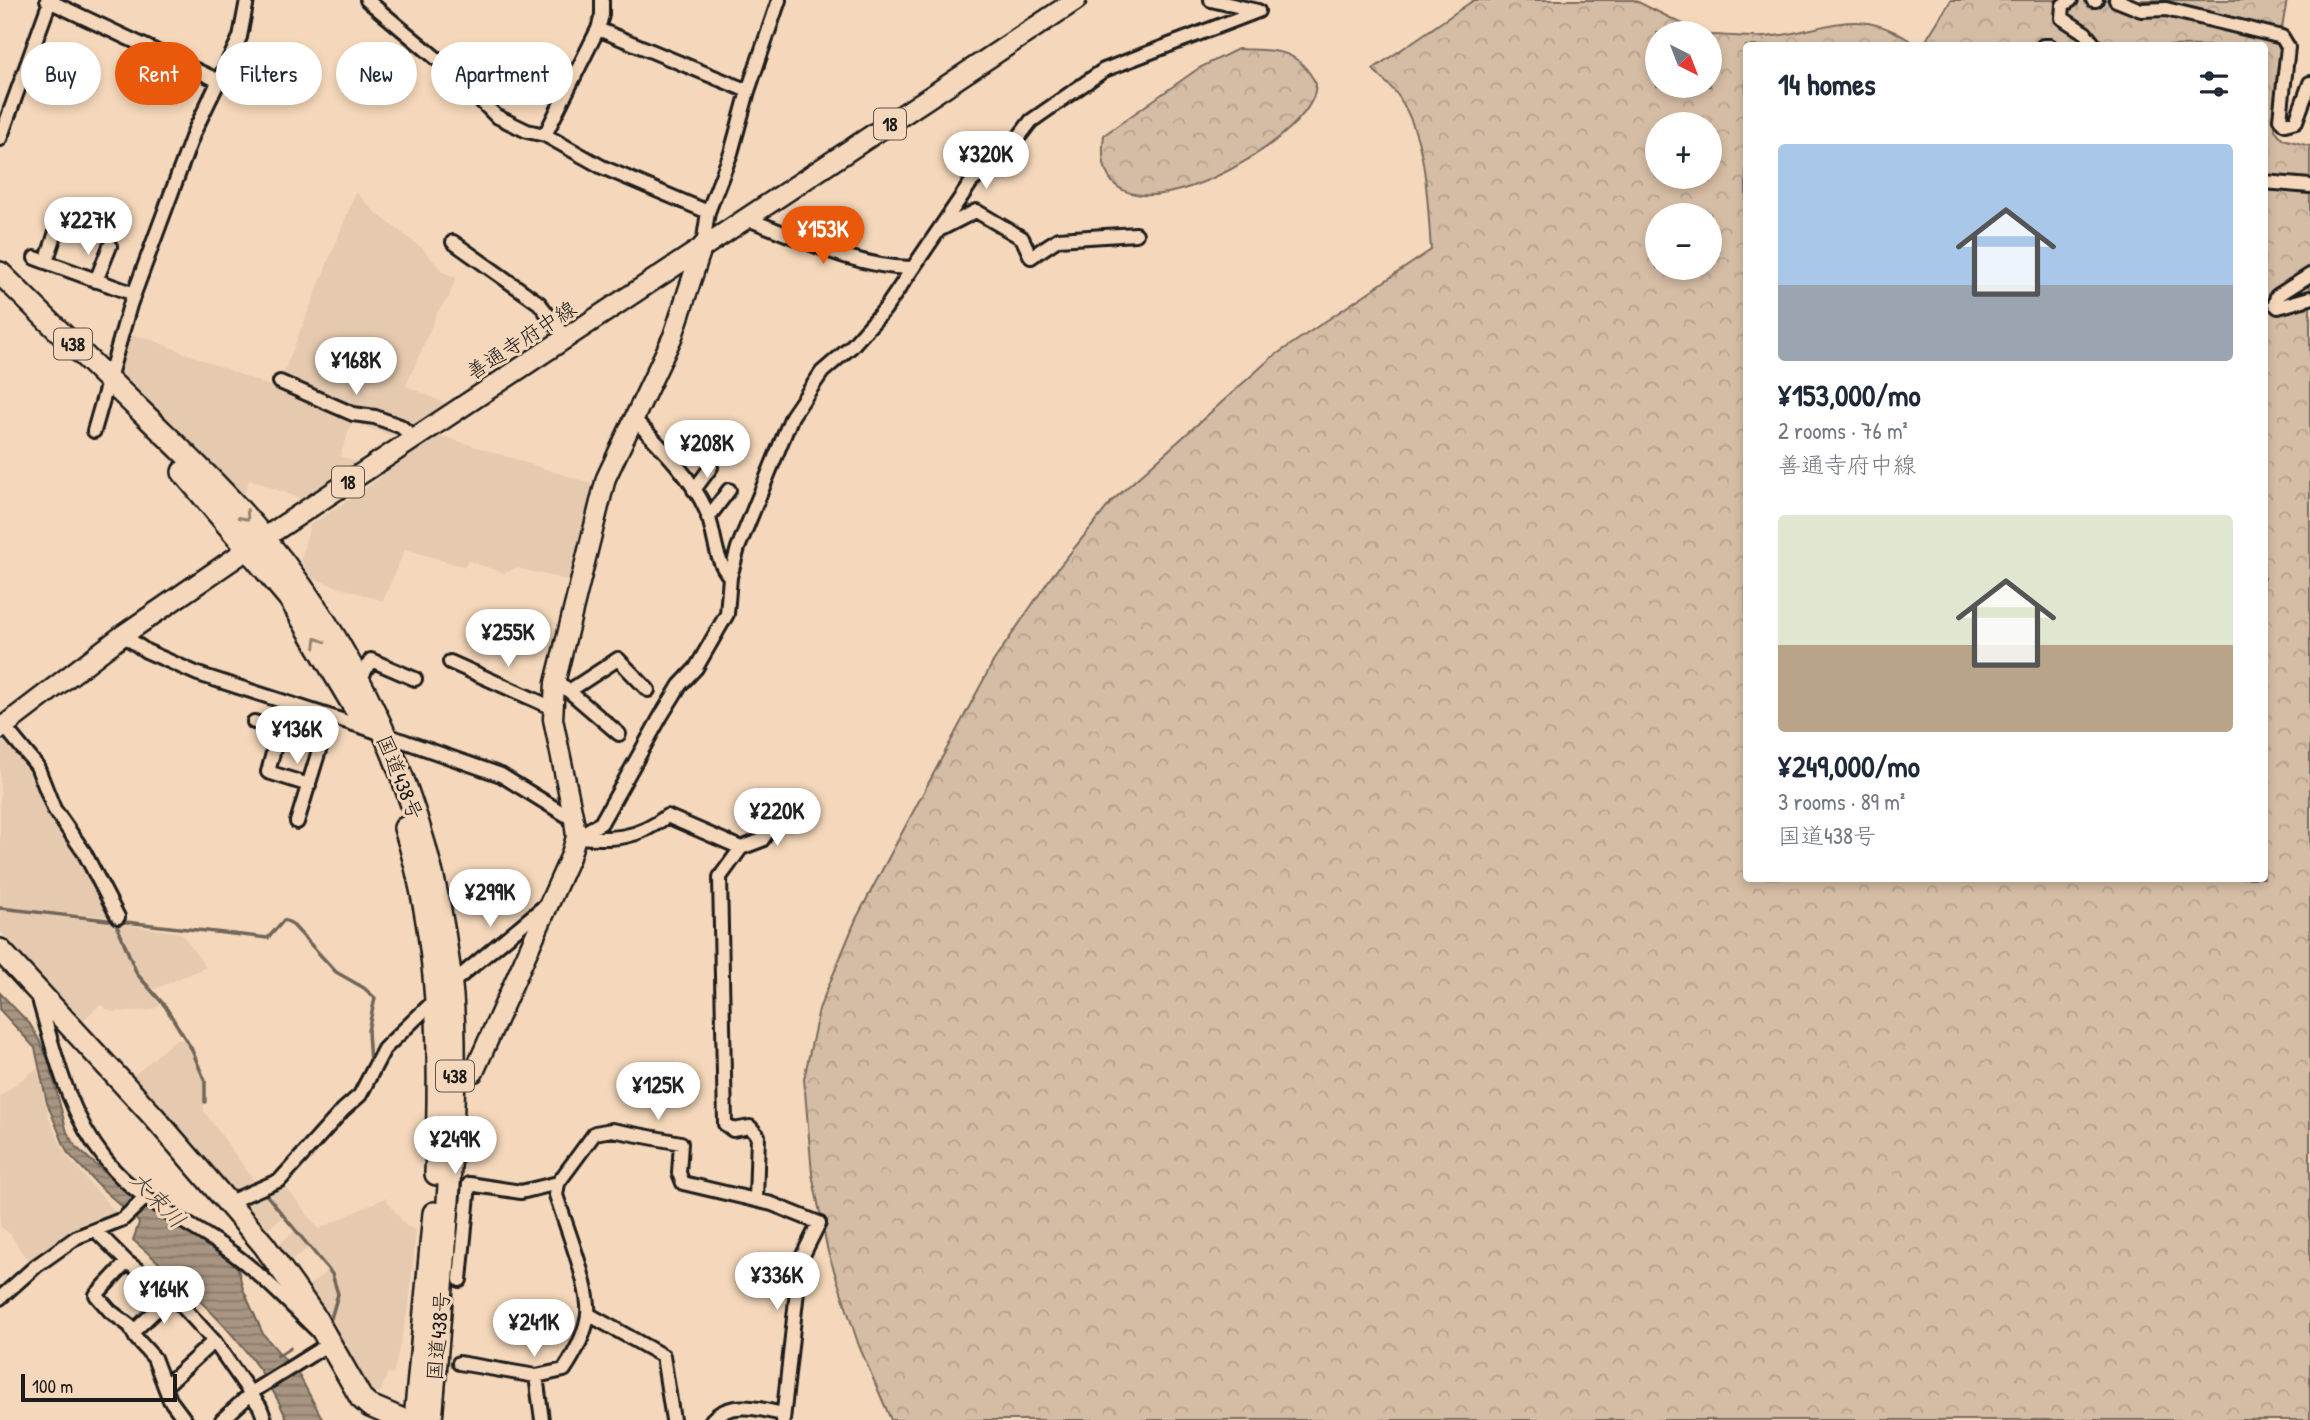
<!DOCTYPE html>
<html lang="en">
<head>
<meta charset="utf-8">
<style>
	body { margin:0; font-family:"Patrick Hand","Klee One",sans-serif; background:#f6f6f7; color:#1f2937; height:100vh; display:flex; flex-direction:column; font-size:26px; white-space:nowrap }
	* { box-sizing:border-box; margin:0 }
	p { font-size:23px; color:#747a83 }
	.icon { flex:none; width:38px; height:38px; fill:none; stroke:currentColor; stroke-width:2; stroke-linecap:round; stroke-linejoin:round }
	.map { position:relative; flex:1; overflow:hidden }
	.drawer { position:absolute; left:1743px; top:42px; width:525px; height:840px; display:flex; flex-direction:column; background:#fff; border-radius:7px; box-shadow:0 4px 10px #0003 }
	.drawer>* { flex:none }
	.hud { position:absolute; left:21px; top:42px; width:665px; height:63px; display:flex; gap:14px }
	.needle { width:46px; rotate:138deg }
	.buttons { position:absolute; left:1645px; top:21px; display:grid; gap:14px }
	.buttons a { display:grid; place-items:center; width:77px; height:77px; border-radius:50%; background:#fff; box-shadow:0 4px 10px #0003; font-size:35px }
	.scale { position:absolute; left:21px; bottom:18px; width:156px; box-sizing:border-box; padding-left:7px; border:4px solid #1c1c1c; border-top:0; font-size:19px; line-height:24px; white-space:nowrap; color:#1c1c1c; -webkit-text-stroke:5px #f5d8bb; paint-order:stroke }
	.price { position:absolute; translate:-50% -60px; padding:0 16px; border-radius:24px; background:#fff; color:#222; font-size:23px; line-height:46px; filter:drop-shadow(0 2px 4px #0008) }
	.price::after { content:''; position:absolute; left:50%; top:42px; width:21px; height:16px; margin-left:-10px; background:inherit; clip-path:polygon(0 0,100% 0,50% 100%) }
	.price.active { background:#ea580c; color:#fff }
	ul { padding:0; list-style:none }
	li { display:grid; align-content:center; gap:14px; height:371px; padding:0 35px }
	li span { display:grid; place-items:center; height:217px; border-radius:7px; color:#555 }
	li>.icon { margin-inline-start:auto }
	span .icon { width:126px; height:126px; fill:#fffc; stroke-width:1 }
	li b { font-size:30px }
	h2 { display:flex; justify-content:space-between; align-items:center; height:84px; padding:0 35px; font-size:30px }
	.pill { padding:0 24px; border-radius:32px; background:#fff; box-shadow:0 4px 10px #0003; font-size:24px; line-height:63px }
	.pill.active { background:#ea580c; color:#fff }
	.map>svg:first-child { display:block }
	.built { fill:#e5caaf }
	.forest { fill:url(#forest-crowns); stroke:#786c60; stroke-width:2; fill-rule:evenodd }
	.water { fill:url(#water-rules); stroke:#706559; stroke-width:2 }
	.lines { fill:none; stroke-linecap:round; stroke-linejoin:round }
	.stream { stroke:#706559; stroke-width:3.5 }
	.street-casing { stroke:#1c1c1c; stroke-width:18 }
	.secondary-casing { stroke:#1c1c1c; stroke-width:23 }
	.primary-casing { stroke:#1c1c1c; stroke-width:24 }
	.highway-casing { stroke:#1c1c1c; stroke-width:26 }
	.street { stroke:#f5d8bb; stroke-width:12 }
	.secondary { stroke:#f5d8bb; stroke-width:18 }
	.primary { stroke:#f5d8bb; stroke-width:19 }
	.highway { stroke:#f5d8bb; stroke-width:21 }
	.oneway { stroke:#938373 }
	.labels { text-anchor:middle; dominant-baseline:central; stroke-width:6; stroke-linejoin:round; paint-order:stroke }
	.shield { fill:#f5d8bb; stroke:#5d544c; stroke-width:2 }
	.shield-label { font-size:19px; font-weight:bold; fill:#1c1c1c }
	.street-label { font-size:21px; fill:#1c1c1c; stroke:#f5d8bb }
	.water-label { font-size:23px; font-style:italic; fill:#4d4640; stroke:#f5d8bb }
</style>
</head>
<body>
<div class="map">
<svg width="2310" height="1420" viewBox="0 0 2310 1420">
	<defs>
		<pattern id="forest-crowns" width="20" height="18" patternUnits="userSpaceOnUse" patternTransform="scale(1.75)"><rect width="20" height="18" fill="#d5bca4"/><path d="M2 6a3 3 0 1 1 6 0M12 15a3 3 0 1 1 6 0" fill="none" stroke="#b6a18d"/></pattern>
		<pattern id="water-rules" width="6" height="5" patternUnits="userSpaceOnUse" patternTransform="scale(1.75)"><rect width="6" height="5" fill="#a89582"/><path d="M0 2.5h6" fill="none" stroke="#88796a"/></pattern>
	</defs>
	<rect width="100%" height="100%" fill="#f5d8bb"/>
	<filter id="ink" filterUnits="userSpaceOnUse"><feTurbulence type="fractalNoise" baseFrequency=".0143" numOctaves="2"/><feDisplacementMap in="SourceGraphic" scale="14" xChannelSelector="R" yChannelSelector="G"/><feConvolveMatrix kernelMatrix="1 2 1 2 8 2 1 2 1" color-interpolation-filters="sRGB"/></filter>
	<g filter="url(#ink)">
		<path class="built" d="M356,192L376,213L423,249L443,272L456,278L448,299L438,311L406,386L449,405L398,438L352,422L340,456L360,463L306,501L250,479L243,496L116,369L126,334L147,338L277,389Z
			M433,433L599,486L575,582L517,568L504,573L468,561L465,567L405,549L383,601L314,579L300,561L310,525L368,487Z
			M3,734L29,765L52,818L78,854L110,917L0,907V737Z
			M0,910L113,923L116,927L118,924L181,933L206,967L150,991L160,1006L150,1010L113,1012L100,1005L80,1023L0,931Z
			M176,1039L185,1041L204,1081V1111L257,1185L234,1195L131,1078Z
			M37,1068L49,1119L66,1155L117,1214L64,1234L36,1260L26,1258L11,1235L0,1226V1096Z
			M282,1182L319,1229L385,1198L405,1225L416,1230L409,1306L393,1375L388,1372L381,1392L374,1391L362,1378L307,1287L330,1269L264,1192Z
			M262,1193L282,1218L265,1231L241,1201Z
			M294,1232L308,1248L289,1263L276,1246Z"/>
		<path class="forest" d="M1474,0H1634L1701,33H1657V86H1710V35C1728,35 1747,38 1764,37C1826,33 1856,1 1916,45L1746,46V878H2264V46L1923,45L1951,0H2287L2280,39L2284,47L2275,130L2283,139L2310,146V1420H891L859,1346L828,1252L812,1174L804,1079L819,1009L856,919L993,662L1051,577L1112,501L1271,358L1431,250C1427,200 1428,142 1399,97C1392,87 1381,78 1373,69ZM1657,124H1710V177H1657ZM1657,215H1710V268H1657Z
			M1238,49C1276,51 1297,47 1316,84C1315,89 1315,96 1312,100C1286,157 1086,262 1104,135L1199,68Z"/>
		<path class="water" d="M0,993L30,1024L39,1040L48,1059L67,1132L76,1147L140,1204L220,1251L237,1265L243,1289L263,1334L300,1377L323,1420H287C259,1349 189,1289 133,1240L139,1223L134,1217L99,1186L67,1152L47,1103L35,1048L0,1010Z"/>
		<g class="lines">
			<path class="stream" d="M0,908L268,938L284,920L291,923L336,972L364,988L375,998L368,1031L370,1064
				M115,921L137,974L165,1006L191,1048L205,1081V1102
				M263,1191L332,1274L338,1294L330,1322
				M277,1356L290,1348"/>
			<defs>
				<path id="street" d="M47,0L219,81
					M367,0L449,69L496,116L527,131L545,135L602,167L708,212
					M2071,0L2063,5L2062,18L2085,33L2095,46
					M2093,0H2096
					M2116,0L2141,10L2166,9L2282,37L2288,47L2280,119L2285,124L2296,121L2310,83
					M598,29L748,91
					M2043,46H2050
					M545,135L598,29L602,15V0
					M0,139L50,1
					M2264,182L2310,186
					M745,218C797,237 854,267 911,268
					M939,230L976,211L1022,238L1031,257L1058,239L1136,234
					M453,242L539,303L566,338
					M703,245L708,212L731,153L748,91L779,0
					M35,258L134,294
					M46,262L58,226
					M2310,275L2277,296L2275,304L2278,307L2310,298
					M96,281L110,246
					M280,382L353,414L375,417L400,426L415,438
					M634,419C660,446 691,476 706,510C716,533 713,558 730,577
					M94,431L130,305L194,132L240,37L247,0
					M694,490L711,467
					M708,518L729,490
					M123,635L146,651L198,674L366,728L501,775L574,820
					M450,662L553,708
					M359,682L371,660L415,679
					M563,686L619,734
					M569,691L618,659L648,690
					M286,703L268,772L309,785
					M254,722L279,729
					M4,726L37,766L54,809L84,852L118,917
					M297,822L329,718
					M576,837L601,823L661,716L680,685L696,668L727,614L730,577L738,548L792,416L822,372L851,347L885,309L972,181L1001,160L1031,121L1104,70L1258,11L1211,0
					M577,837C613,840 638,839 667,816L741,848L762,840L783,808
					M741,848L720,877L725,1124L733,1130L750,1127L758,1136L756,1200
					M451,984L547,904
					M41,997L40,1003C56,1058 69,1114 105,1159C138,1202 185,1219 228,1250C265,1276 296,1311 330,1343L255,1390L222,1420
					M229,1202L280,1180L343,1110L360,1095L384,1049L437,998
					M95,1230L127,1262L172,1295L214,1341L260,1407L265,1420
					M127,1262L96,1295L110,1311L130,1326L136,1338L154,1358L170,1400L185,1420
					M460,1280L469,1184L521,1192L558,1183
					M0,1298L36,1266L77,1237L123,1219L144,1199
					M588,1314L663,1356L673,1420
					M133,1332L172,1295
					M459,1363L536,1376L564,1370C574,1355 585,1334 588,1315C591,1289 565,1223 556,1195L558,1183L595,1133L612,1130L681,1143L679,1173L683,1183L772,1204L819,1223L802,1257L798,1281L783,1420
					M536,1376L542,1420
					M165,1386L214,1341
					M712,1420C731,1400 760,1409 783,1414"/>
				<path id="secondary" d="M441,1077L474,1072L570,857L576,837L574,820L553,719L555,683L606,478L673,336L703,245"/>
				<path id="primary" d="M0,729L123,635L264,538L1076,0"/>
				<path id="highway" d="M0,273C48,320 96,368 145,415C185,454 227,493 263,537C370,664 438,831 452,996C456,1046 454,1096 451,1146C447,1238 439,1329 431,1420
					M183,472L290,599L362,720
					M405,828C441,941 441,1056 436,1174
					M0,950L154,1117L264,1245L313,1314L361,1398L370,1406L403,1420
					M415,1420L434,1213"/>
			</defs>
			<use href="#street" class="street-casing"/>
			<use href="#secondary" class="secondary-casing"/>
			<use href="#primary" class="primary-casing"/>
			<use href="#highway" class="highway-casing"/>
			<use href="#street" class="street"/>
			<use href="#secondary" class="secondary"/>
			<use href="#primary" class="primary"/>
			<use href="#highway" class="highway"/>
		</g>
		<defs><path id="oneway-chevron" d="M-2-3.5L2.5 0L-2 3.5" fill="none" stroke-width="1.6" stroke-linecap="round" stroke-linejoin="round" transform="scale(1.75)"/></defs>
		<g class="oneway">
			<use href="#oneway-chevron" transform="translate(245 516) rotate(48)"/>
			<use href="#oneway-chevron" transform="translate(318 642) rotate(-122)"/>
		</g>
	</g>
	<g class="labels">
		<g class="shield">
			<rect x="874" y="108.5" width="32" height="31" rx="5"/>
			<rect x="54" y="328.5" width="38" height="31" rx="5"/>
			<rect x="332" y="466.5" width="32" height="31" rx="5"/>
			<rect x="436" y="1060.5" width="38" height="31" rx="5"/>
		</g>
		<g class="shield-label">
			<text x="890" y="124">18</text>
			<text x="73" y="344">438</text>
			<text x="348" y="482">18</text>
			<text x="455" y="1076">438</text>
		</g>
		<g class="street-label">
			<text transform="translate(521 340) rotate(-33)">善通寺府中線</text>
			<text transform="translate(400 777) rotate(68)">国道438号</text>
			<text transform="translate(438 1336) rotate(-85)">国道438号</text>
		</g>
		<g class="water-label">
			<text transform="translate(158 1199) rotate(46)">大束川</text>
		</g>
	</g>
</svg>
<div class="buttons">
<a><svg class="needle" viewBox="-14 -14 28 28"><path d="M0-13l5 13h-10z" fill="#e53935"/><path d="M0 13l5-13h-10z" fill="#747a83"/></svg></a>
<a>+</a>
<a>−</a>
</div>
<div class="scale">100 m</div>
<b class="price" style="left:986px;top:191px">¥320K</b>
<b class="price" style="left:88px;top:257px">¥227K</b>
<b class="price active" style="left:823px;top:266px">¥153K</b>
<b class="price" style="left:356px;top:397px">¥168K</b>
<b class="price" style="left:707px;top:480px">¥208K</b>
<b class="price" style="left:508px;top:669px">¥255K</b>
<b class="price" style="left:297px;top:766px">¥136K</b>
<b class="price" style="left:777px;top:848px">¥220K</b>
<b class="price" style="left:490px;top:929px">¥299K</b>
<b class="price" style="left:658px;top:1122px">¥125K</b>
<b class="price" style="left:455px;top:1176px">¥249K</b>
<b class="price" style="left:777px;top:1312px">¥336K</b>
<b class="price" style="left:164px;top:1326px">¥164K</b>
<b class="price" style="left:534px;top:1359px">¥241K</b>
<div class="hud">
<a class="pill">Buy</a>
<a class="pill active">Rent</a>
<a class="pill">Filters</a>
<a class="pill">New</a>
<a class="pill">Apartment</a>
</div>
<section class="drawer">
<h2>14 homes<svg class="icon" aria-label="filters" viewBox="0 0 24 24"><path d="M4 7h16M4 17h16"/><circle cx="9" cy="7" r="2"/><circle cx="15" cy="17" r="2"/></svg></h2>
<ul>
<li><span style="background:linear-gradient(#a9c7e8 65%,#9aa5b1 0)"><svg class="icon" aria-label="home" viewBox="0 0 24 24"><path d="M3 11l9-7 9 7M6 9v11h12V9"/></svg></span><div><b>¥153,000/mo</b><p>2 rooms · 76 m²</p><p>善通寺府中線</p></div></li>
<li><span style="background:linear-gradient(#dfe7d0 60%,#b9a48a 0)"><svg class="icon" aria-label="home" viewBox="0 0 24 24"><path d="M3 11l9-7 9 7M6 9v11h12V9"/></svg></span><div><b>¥249,000/mo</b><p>3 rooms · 89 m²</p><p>国道438号</p></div></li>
</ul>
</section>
</div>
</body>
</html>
